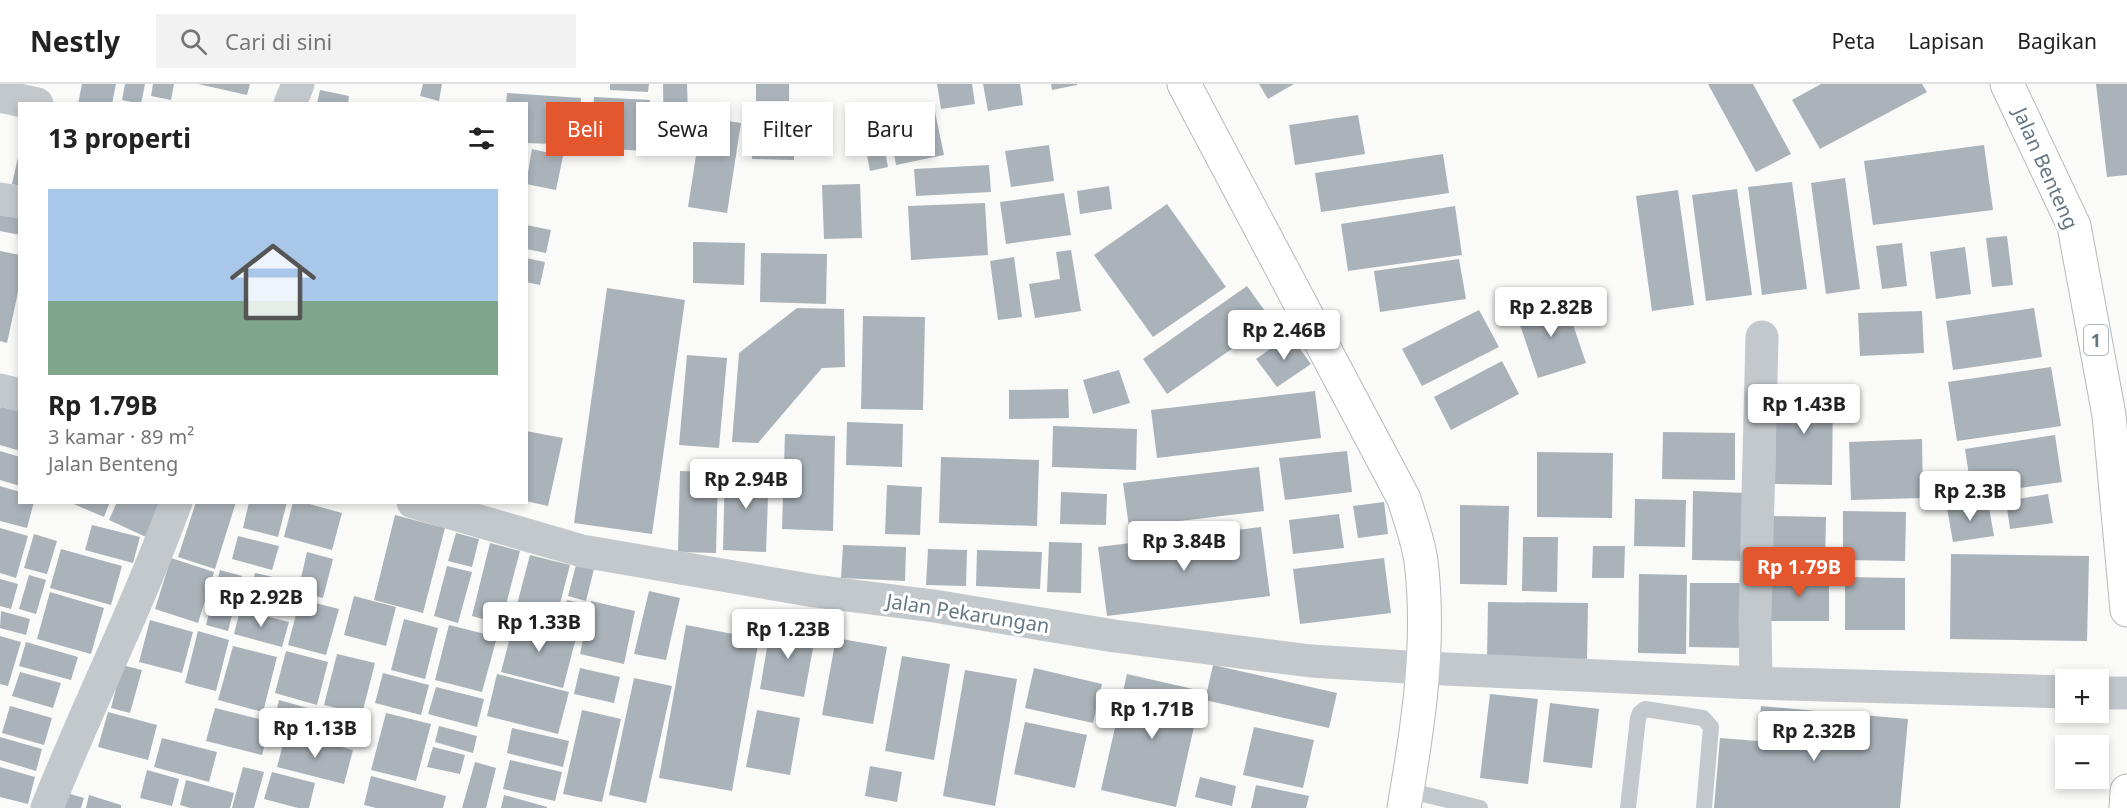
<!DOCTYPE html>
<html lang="id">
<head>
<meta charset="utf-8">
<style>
	body { margin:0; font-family:"Noto Sans",sans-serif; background:#f2f2f2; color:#222; height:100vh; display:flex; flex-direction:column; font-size:22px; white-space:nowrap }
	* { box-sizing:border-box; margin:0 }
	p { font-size:20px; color:#767676 }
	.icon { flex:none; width:33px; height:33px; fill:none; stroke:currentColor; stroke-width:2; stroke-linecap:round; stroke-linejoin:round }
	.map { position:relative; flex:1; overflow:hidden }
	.side { position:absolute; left:18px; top:18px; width:510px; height:402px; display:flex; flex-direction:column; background:#fff; border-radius:0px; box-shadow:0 3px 9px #0003 }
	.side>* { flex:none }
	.top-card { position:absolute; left:546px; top:18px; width:570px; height:54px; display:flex; gap:12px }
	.tools { position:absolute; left:2055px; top:585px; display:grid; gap:12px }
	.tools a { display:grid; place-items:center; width:54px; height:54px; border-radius:0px; background:#fff; box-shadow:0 3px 9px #0003; font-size:30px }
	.price { position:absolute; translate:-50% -51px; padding:0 14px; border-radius:6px; background:#fff; color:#222; font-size:20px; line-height:39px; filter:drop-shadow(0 2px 3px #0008) }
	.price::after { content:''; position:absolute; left:50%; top:36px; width:18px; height:14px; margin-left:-9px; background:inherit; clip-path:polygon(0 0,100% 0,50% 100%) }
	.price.selected { background:#e4572e; color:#fff }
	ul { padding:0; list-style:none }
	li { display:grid; align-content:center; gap:12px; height:318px; padding:0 30px }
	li+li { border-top:2px solid #e0e0e0 }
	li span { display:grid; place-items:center; height:186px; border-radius:0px; color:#555 }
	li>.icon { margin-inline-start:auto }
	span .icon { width:108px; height:108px; fill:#fffc; stroke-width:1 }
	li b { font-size:26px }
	h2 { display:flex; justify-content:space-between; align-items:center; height:72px; padding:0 30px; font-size:26px }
	.pill { padding:0 21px; border-radius:0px; background:#fff; box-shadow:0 3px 9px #0003; font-size:21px; line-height:54px }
	.pill.selected { background:#e4572e; color:#fff }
	header { display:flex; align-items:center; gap:36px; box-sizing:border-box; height:84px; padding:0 30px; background:#fff; border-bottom:2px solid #e0e0e0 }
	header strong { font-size:28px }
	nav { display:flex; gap:33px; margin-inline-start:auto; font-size:21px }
	.search { width:420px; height:54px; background:#f2f2f2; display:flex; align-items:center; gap:15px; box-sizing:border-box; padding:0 21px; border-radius:0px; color:#767676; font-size:22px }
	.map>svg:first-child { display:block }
	.building { fill:#aab3b9 }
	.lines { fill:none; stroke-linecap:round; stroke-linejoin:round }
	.secondary-casing { stroke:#b3babf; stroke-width:35 }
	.highway-casing { stroke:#b4b9bd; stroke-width:35 }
	.lane { stroke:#c3c8cc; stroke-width:16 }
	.street { stroke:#c3c8cc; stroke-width:33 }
	.secondary { stroke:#fff; stroke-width:33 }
	.highway { stroke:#fff; stroke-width:33 }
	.labels { text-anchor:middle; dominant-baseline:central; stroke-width:6; stroke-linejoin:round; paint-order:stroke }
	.shield { fill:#fff; stroke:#939fa8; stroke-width:1.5 }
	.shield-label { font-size:18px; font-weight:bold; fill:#657683 }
	.street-label { font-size:20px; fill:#657683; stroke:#fff }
</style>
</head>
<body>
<header>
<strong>Nestly</strong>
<div class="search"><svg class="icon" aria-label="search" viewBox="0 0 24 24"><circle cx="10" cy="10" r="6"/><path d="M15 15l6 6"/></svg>Cari di sini</div>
<nav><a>Peta</a><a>Lapisan</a><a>Bagikan</a></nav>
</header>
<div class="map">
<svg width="2127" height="724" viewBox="0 0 2127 724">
	<rect width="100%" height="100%" fill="#fafaf8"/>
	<path class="building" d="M82,0H116L112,20H78Z
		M125,0H145L141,20L122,16Z
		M153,0H174L171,16L151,12Z
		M198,0H250L247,11Z
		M423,0H442L439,17L420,12Z
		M610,0H649L648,8L610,6Z
		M663,0H687L689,60L664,61Z
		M756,0H789V17H756Z
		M937,0H972L975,20L941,25Z
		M983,0H1020L1023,21L988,27Z
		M1051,0H1077V1L1052,6Z
		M1259,0H1294L1268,15Z
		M1708,0H1753L1791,70L1756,88Z
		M1821,0H1922L1927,8L1820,65L1792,16Z
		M2096,0H2127V91L2107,93Z
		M320,6L349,12L348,20H317Z
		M507,9L581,14L578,61L526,59V20H506Z
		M594,13L650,16L647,67L591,64Z
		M935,28L944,71L896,81L888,37Z
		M1358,31L1365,70L1295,81L1289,41Z
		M702,33L741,39L727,129L688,123Z
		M753,35L794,36V76L752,75Z
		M879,38L888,83L870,87L861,41Z
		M1049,61L1054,97L1011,103L1005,67Z
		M1984,61L1993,126L1873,141L1864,77Z
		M532,65L563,72L556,106L526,100Z
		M19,69H20V102L12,100Z
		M1443,70L1449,109L1321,128L1315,89Z
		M989,81L991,108L916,112L914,85Z
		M1845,94L1860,205L1826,210L1811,99Z
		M1792,98L1807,205L1762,211L1748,103Z
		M860,100L862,154L824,155L822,101Z
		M1109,102L1112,125L1080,130L1077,107Z
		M1737,105L1752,211L1706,217L1692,111Z
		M1678,106L1694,221L1652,227L1636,112Z
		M1064,109L1071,151L1006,160L1000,118Z
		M0,118L20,122V151L0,147Z
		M985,119L988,171L911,176L908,122Z
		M1167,120L1226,203L1153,253L1094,171Z
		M1455,122L1462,171L1348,187L1341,140Z
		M526,141L551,146L546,169L526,165Z
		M2007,152L2013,201L1992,203L1986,154Z
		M693,158L745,159L744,201L693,199Z
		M1902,159L1907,202L1882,205L1876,162Z
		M1965,163L1971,210L1936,215L1930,168Z
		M1071,166L1081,227L1035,234L1029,200L1060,195L1056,168Z
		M0,167L20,171V199L7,259L0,257Z
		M761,169L827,170L826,220L760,218Z
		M1014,173L1022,233L998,236L990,177Z
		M526,174L545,178L540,201L526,198Z
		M1459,175L1466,215L1380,228L1374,187Z
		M1247,202L1272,237L1167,310L1143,275Z
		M607,204L685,216L652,450L574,439Z
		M1564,214L1586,279L1538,294L1516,229Z
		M797,224L844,225L845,283L822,284L758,359L732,358L739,269Z
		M2034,224L2042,273L1953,286L1946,237Z
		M1479,226L1499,263L1422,302L1402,265Z
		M1922,227L1924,269L1860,272L1858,229Z
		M863,232L925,233L923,326L861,325Z
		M1290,251L1311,280L1277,303L1256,275Z
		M687,271L727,274L719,364L679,361Z
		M1502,277L1519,310L1451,346L1434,313Z
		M2051,283L2061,342L1957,357L1948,298Z
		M1119,286L1130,319L1093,330L1083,296Z
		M1776,301L1833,302L1832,401L1775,400Z
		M1068,305L1069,334L1009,335V306Z
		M1315,307L1321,354L1157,374L1151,326Z
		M2,319L20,324V367L0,361V325Z
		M847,338L903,340L902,383L846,381Z
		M1053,342L1137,345L1136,386L1052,383Z
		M526,347L563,354L548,422L526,417Z
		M1663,348L1735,349V396L1662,395Z
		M785,350L835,352L833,447L782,445Z
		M2055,351L2062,398L1972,411L1965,365Z
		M1922,355L1923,414L1851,416L1849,358Z
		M0,367L20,373V402L0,396Z
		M1347,367L1352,408L1285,416L1279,374Z
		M1537,368L1613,369L1612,434L1537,433Z
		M941,373L1039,376L1037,442L939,439Z
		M1259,383L1264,427L1129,443L1123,399Z
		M725,384L769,385L766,468L723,466Z
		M680,387L718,388L716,469L678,468Z
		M887,401L922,403L920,451L885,450Z
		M0,402L20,408V418H34L27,444L0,437Z
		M1693,407L1748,409L1747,477L1692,476Z
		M1061,408L1107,410L1106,441L1060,440Z
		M2048,410L2053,439L2010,445L2006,417Z
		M1635,415L1686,416L1685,463L1634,462Z
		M69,418H110L104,433Z
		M117,418H161L146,453L109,436Z
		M196,418H236L215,485L178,473Z
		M249,418H287L278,453L243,444Z
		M293,418H302L342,429L332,466L284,453Z
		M1384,418L1388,450L1358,454L1353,422Z
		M1988,418L1994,452L1953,458L1947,424Z
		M1460,421L1509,422L1507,501L1460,500Z
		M1843,427L1906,428L1905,477L1843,476Z
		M1339,430L1344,464L1293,470L1289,436Z
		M395,431L445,444L423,529L374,516Z
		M1773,432L1826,433L1825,480L1772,479Z
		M92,441L140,453L133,479L85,466Z
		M1261,443L1270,512L1107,532L1098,463Z
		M0,444L28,452L16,494L0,489Z
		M456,449L479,455L472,483L448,477Z
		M34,450L57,457L47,490L24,484Z
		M238,452L279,462L272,486L232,475Z
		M1523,453H1558L1557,508L1522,507Z
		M1049,458L1082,459L1081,509L1047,508Z
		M490,459L520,467L501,540L472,532Z
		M843,461L906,463L905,497L841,494Z
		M1593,462H1625L1624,494H1592Z
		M61,465L122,482L111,521L50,504Z
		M928,465L967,466L966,502L926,501Z
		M977,466L1042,468L1040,505L976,502Z
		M307,468L333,475L323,514L298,507Z
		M1951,470L2089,472L2087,557L1950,555Z
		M530,471L570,481L554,543L514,532Z
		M171,474L214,488L198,539L155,525Z
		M1384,474L1391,529L1300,540L1293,485Z
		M576,481L594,485L586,517L568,512Z
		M447,482L472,488L458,539L434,532Z
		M220,486L242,492L228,547L206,541Z
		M255,489L296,498L289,531L247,521Z
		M1639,490L1687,491L1686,570L1638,569Z
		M29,491L46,496L36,530L19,525Z
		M1769,491L1829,492V537H1769Z
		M1845,493L1905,494V546H1845Z
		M0,495L18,500L11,525L0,522Z
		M1690,499H1746L1744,564L1689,563Z
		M649,507L680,514L666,576L634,570Z
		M50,508L104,524L91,570L37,555Z
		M354,512L396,523L386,562L344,551Z
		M300,515L339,525L326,571L288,561Z
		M567,516L589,521L583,542L561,536Z
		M591,517L635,527L624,580L580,570Z
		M1488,518L1588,519L1587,576L1487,575Z
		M240,526L289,538L282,563L234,550Z
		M1,527L30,535L26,551L0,544Z
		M515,534L577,550L563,604L501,588Z
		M404,535L438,544L425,595L391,586Z
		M150,536L193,548L182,589L139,578Z
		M771,540L816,548L804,613L760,605Z
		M449,541L497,553L482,608L435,596Z
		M686,541L759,555L732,707L659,694Z
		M198,547L229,556L216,607L185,599Z
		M0,552L21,558L8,602L0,600Z
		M836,554L887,563L873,640L822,631Z
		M26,558L78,573L71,596L19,582Z
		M233,562L277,573L263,628L218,616Z
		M286,567L328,578L317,621L275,609Z
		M337,570L375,579L362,630L324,621Z
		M902,572L950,580L934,676L885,667Z
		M122,581L142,586L130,629L111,624Z
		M1213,581L1337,609L1329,644L1205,616Z
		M580,584L620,593L614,619L574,610Z
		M1034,584L1102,600L1093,639L1025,624Z
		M965,586L1017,595L995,722L943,712Z
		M20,588L61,599L53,624L12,612Z
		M383,589L429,601L421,631L375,619Z
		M497,590L569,608L558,650L487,632Z
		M1127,590L1202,607L1176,723L1101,706Z
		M634,594L672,602L646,719L609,711Z
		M436,603L484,615L477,643L428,630Z
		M1490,610L1538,615L1528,700L1480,694Z
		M279,616L311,625L305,648L273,641Z
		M1550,619L1599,625L1592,684L1543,678Z
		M10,622L52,634L44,661L2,649Z
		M1761,622L1908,635L1900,724H1714L1720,654L1758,657Z
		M215,624L271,638L262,671L206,657Z
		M320,625L356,634L350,659L313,650Z
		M582,626L621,635L602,718L563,710Z
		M757,626L800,634L790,691L746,683Z
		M108,628L157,641L148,676L98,663Z
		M386,629L431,640L416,697L371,686Z
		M1025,638L1087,651L1075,704L1014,690Z
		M439,642L477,652L473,669L435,658Z
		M1254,643L1314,656L1303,704L1243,691Z
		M512,644L569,657L563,683L507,669Z
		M286,649L353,666L344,700L277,683Z
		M0,653L42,665L36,687L0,676Z
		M162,654L217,668L209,698L154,683Z
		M433,663L465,671L460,690L427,683Z
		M510,676L562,688L555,717L503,705Z
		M475,678L496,684L486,724H462Z
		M870,682L902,688L897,718L865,712Z
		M0,683L35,693L28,720L0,713Z
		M243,683L264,688L254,724H232Z
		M147,686L179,695L172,722L140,714Z
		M272,688L315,699L309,724H298L264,715Z
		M371,692L446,712L443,724H376L364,721Z
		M1200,693L1236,702L1232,722L1195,713Z
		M186,696L234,709L230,724H190L180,721Z
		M1256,701L1309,712L1306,724H1251Z
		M67,709L84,714L81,724H62Z
		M89,711L121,721V724H86Z
		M504,711L547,723V724H501Z"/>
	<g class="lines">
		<defs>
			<path id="secondary" d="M1184,0L1404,415C1410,435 1418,456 1421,477C1431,559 1418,643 1404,724"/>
			<path id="highway" d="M2007,0L2074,142L2109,331L2127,526
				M2126,724L2127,707"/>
		</defs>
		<use href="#secondary" class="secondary-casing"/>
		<use href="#highway" class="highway-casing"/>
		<path class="lane" d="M1407,706L1480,724
			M1628,724L1638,634L1640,629L1645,625L1703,634L1711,643L1704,724"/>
		<path class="street" d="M0,12L37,20
			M290,20L298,0
			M0,115L20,118
			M1762,253L1755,534L1756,599L2066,608
			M0,306L20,311
			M413,418L582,467L815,507L934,522L1114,552L1311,577L1423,584L1756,599
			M2098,609H2127
			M47,724C88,621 138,522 176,418"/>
		<use href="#secondary" class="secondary"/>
		<use href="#highway" class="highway"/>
	</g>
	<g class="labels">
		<rect class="shield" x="2084" y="241" width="24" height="30" rx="4.5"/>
		<g class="shield-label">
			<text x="2096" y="256">1</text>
		</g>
		<g class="street-label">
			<text transform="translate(2046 84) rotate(66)">Jalan Benteng</text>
			<text transform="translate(968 529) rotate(9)">Jalan Pekarungan</text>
		</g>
	</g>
</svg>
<div class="tools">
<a>+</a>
<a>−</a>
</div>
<b class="price" style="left:1551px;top:254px">Rp 2.82B</b>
<b class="price" style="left:1284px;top:277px">Rp 2.46B</b>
<b class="price" style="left:1804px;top:351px">Rp 1.43B</b>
<b class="price" style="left:746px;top:426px">Rp 2.94B</b>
<b class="price" style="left:1970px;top:438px">Rp 2.3B</b>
<b class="price" style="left:1184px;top:488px">Rp 3.84B</b>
<b class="price selected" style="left:1799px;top:514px">Rp 1.79B</b>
<b class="price" style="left:261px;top:544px">Rp 2.92B</b>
<b class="price" style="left:539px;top:569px">Rp 1.33B</b>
<b class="price" style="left:788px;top:576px">Rp 1.23B</b>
<b class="price" style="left:1152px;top:656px">Rp 1.71B</b>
<b class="price" style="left:315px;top:675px">Rp 1.13B</b>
<b class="price" style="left:1814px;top:678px">Rp 2.32B</b>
<div class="top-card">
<a class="pill selected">Beli</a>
<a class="pill">Sewa</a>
<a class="pill">Filter</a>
<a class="pill">Baru</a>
</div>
<section class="side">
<h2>13 properti<svg class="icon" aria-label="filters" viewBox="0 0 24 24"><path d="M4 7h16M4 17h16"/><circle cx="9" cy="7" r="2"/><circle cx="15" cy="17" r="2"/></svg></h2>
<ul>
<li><span style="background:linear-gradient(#a9c7e8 60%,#7fa58c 0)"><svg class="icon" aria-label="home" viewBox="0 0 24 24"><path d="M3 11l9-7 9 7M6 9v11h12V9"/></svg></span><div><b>Rp 1.79B</b><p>3 kamar · 89 m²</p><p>Jalan Benteng</p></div></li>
</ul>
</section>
</div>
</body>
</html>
